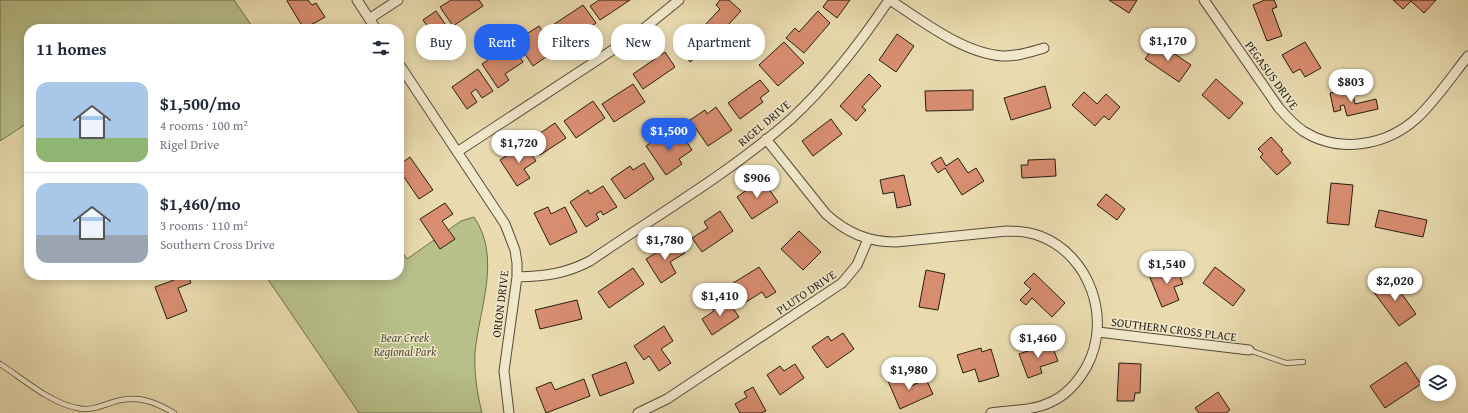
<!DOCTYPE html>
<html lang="en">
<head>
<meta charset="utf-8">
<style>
	body { margin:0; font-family:"Gentium Book Plus",serif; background:#f2f2f3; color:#1f2937; height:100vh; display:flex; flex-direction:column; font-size:15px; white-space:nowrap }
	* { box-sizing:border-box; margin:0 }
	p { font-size:13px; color:#747a83 }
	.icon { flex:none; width:22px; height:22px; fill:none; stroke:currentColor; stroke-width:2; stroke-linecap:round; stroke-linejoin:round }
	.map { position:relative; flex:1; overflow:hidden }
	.side { position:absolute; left:24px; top:24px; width:380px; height:256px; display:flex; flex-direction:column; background:#fff; border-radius:16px; box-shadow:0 2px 10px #0003 }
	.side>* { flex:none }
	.hud { position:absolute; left:416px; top:24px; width:380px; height:36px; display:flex; gap:8px }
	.controls { position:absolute; left:1420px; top:365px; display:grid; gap:8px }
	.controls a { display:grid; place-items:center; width:36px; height:36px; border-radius:50%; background:#fff; box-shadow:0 2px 10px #0003; font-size:20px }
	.price { position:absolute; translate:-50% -34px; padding:0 9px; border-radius:14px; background:#fff; color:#222; font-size:13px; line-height:26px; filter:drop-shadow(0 1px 2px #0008) }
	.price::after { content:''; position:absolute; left:50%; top:24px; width:12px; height:9px; margin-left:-6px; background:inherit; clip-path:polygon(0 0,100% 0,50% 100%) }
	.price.selected { background:#2563eb; color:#fff }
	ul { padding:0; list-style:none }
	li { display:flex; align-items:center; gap:12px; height:100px; padding:0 12px }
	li+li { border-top:1px solid #e0e1e3 }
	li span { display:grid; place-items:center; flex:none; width:112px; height:80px; border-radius:12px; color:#555 }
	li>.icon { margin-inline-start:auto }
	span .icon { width:48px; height:48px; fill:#fffc; stroke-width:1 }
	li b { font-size:17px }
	h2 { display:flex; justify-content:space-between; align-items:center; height:48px; padding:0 12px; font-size:17px }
	.chip { padding:0 14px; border-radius:16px; background:#fff; box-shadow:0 2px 10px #0003; font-size:14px; line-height:36px }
	.chip.selected { background:#2563eb; color:#fff }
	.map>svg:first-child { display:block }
	.green { fill:#b8c08a; stroke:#6f6e4e }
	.building { fill:#d88d70; stroke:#261d13 }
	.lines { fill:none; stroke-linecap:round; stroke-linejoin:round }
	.service-casing { stroke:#574c3a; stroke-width:6 }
	.minor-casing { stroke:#574c3a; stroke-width:11 }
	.service { stroke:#f1e8cb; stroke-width:4.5 }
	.minor { stroke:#f1e8cb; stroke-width:9 }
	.labels { text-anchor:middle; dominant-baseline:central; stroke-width:3; stroke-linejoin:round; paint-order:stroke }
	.street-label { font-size:12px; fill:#261d13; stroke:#f1e8cb }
	.park-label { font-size:12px; font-style:italic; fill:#524e37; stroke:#f1e8cb }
</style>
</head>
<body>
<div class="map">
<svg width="1468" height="413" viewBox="0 0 1468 413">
	<rect width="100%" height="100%" fill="#e9dbaf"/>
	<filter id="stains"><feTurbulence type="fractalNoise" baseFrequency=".005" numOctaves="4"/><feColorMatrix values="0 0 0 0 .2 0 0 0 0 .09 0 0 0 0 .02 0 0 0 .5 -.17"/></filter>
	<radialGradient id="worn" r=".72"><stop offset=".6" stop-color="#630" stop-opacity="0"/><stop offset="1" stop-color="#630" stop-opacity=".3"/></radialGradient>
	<path class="green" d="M0,0H234L254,29H29V122L0,141Z
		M474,217C502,258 479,308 475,353C474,373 477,393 482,413H359L265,275H399V247L407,259L461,221Z"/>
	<path class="building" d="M288,0H308L312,5L316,3L325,17L304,29L287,1Z
		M451,0H479L483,6L453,26L440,7Z
		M599,0H630L600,20L590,6Z
		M720,0H729L741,11L716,38L704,26L720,9L716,5Z
		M828,0H850L837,18L823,7Z
		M1109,0H1137L1129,13Z
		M1265,0H1274L1277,7L1272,9L1282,36L1267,41L1253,5Z
		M1393,0H1436L1424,13L1411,1L1403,9Z
		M583,5L596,23L563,46L550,27Z
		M436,11L457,41L434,57L425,44L435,37L423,20Z
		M818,11L830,23L804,53L786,38L795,28L799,32Z
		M539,26L553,47L543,53L546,57L533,66L520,47L529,40L525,35Z
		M701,33L711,45L690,62L676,44L687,36L691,41Z
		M897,34L914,46L896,72L879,60Z
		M784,42L804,63L778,86L759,65Z
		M1157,42L1191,65L1179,82L1145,59Z
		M1305,42L1321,68L1305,77L1300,69L1293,73L1282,55Z
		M511,44L523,62L505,74L509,80L498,88L482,64Z
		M665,52L675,67L643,89L633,74Z
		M478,69L493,91L482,98L476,89L471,93L477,102L467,109L452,87Z
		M869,74L881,86L862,107L866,110L856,121L840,106Z
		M1216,79L1243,103L1229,119L1202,95Z
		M760,80L769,91L760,98L763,102L740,119L728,103Z
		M633,84L645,102L614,122L602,104Z
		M1045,86L1051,108L1011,120L1004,98Z
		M1352,88L1355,104L1376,99L1378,109L1347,116L1344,105L1340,106L1341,110L1334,112L1330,93Z
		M973,90V110L926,111L925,91Z
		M1084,92L1097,104L1106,94L1120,107L1109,120L1104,116L1095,126L1072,105Z
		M593,101L605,118L576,138L564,121Z
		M716,107L732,130L708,146L690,120L705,110L707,114Z
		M831,119L842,134L813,156L802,141Z
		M555,123L566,138L540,155L530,140Z
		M678,129L692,150L679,159L682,164L666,175L646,146L662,135L668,145L674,141L670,135Z
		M1271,137L1283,150L1281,151L1291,163L1277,175L1260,157L1263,154L1258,149Z
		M525,144L536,161L524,169L530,178L517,186L500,160Z
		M410,157L433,190L419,199L399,170V165Z
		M941,157L946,166L958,158L968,173L976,168L984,181L962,195L945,168L938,173L931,163Z
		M1055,159L1056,176L1022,178L1021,165H1028V160Z
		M644,163L654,179L625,199L611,179L630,166L633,170Z
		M904,175L911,205L897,208L894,192L883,194L880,180Z
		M762,179L778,202L752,219L737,197Z
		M1331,183L1353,185L1349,225L1327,223Z
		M603,186L617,207L603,215L601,211L596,214L599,219L586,227L570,202L588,190L590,194Z
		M1106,194L1125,209L1117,220L1097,205Z
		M445,203L453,214L442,221L455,239L440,249L420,219Z
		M548,207L551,214L565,207L577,232L550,245L534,213Z
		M1379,210L1427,220L1423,237L1375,227Z
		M720,211L733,231L702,252L692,238L708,228L704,222Z
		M799,231L821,252L803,270L781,249Z
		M677,240L685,253L670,262L676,273L661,283L646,259Z
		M1175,264L1183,284L1174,287L1179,300L1162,307L1149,275Z
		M759,267L776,292L766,298L762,292L743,304L730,285Z
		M1215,267L1245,290L1233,306L1203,283Z
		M633,268L644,284L609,308L598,292Z
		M926,270L945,274L938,310L919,307Z
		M1034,273L1065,303L1052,317L1032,298L1026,305L1020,300L1031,289L1024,283Z
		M173,275H188L191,283L178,288L187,311L167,319L155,287L174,280Z
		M1394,277L1400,285L1397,287L1416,314L1399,326L1373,291Z
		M577,300L582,319L540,329L535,310Z
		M716,300L720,306L728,301L739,317L712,335L702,319L714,311L709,305Z
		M664,326L673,341L661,349L671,363L659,371L649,356L644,360L634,346Z
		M843,333L854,349L827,368L812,347L828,336L831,341Z
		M1051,343L1058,361L1040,367L1042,373L1028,378L1019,354Z
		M981,348L982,352L991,349L999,376L979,382L975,369L963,373L957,355Z
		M626,362L634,383L600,396L592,375Z
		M1406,362L1421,384L1385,408L1370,386Z
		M1119,363L1141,364L1140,393H1135L1134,401H1117Z
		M795,364L804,378L780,395L767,375L780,366L784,371Z
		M905,374L911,386L926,379L933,394L900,409L888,381Z
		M584,379L590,396L546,413L536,388L551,382L555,390Z
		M753,387L766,411L761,413H740L735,404L747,397L744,392Z
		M1218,392L1230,410L1226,413H1199L1195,408Z"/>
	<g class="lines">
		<defs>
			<path id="service" d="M1249,350L1286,363L1303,362
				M0,364C22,378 50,403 77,408C93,412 106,403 121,400C141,396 157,403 174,413"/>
			<path id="minor" d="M357,0L376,29
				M890,0C922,21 963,53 1002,56C1016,57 1030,52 1044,48
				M1204,0L1279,108C1286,116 1293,124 1303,131C1339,154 1387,146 1418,117C1437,99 1452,76 1468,56
				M369,19L398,0
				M399,64L505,224L515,250L517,263V277L504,371L509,413
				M766,139L826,214C847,233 868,242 896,242L1007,231C1018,231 1029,232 1040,236C1090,255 1112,319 1087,366C1079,380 1067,395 1051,402C1033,411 1011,410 991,413
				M457,152L637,34L679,0
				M517,277C546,276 565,274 590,261C657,215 730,173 791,119C829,84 860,43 889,0
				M1098,332L1249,350
				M638,413L667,399L842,283L857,265L868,239"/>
		</defs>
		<use href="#service" class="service-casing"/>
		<use href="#minor" class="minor-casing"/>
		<use href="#service" class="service"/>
		<use href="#minor" class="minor"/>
	</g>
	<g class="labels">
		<g class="street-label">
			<text transform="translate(1272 75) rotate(54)">PEGASUS DRIVE</text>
			<text transform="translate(764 123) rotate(-40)">RIGEL DRIVE</text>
			<text transform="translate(806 292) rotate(-34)">PLUTO DRIVE</text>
			<text transform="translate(500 304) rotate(-83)">ORION DRIVE</text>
			<text transform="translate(1174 329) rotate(7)">SOUTHERN CROSS PLACE</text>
		</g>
		<g class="park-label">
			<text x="405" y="337">Bear Creek<tspan x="405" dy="14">Regional Park</tspan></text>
		</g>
	</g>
	<rect width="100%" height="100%" filter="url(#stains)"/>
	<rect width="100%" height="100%" fill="url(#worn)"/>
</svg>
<div class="controls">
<a><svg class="icon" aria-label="layers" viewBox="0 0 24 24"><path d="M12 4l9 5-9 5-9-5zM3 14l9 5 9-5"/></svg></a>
</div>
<b class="price" style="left:1168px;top:62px">$1,170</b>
<b class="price" style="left:1351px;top:103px">$803</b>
<b class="price selected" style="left:669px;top:152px">$1,500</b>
<b class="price" style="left:519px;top:164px">$1,720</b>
<b class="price" style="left:757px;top:199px">$906</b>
<b class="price" style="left:665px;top:261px">$1,780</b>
<b class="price" style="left:1167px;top:285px">$1,540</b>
<b class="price" style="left:1395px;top:302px">$2,020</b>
<b class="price" style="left:720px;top:317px">$1,410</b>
<b class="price" style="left:1038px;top:359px">$1,460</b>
<b class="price" style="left:909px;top:391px">$1,980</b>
<div class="hud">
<a class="chip">Buy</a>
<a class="chip selected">Rent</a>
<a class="chip">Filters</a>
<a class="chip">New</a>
<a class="chip">Apartment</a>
</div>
<section class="side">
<h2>11 homes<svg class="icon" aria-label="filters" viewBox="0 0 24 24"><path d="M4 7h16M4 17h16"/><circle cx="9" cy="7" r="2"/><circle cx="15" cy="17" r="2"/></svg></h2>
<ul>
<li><span style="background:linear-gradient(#a9c7e8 70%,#8fb573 0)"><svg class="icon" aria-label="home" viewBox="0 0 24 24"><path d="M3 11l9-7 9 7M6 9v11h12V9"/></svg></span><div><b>$1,500/mo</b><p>4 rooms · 100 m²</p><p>Rigel Drive</p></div></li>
<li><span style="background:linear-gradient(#a9c7e8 65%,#9aa5b1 0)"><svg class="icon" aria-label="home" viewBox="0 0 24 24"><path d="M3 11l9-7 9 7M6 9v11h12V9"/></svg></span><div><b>$1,460/mo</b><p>3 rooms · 110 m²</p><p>Southern Cross Drive</p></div></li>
</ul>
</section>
</div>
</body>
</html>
